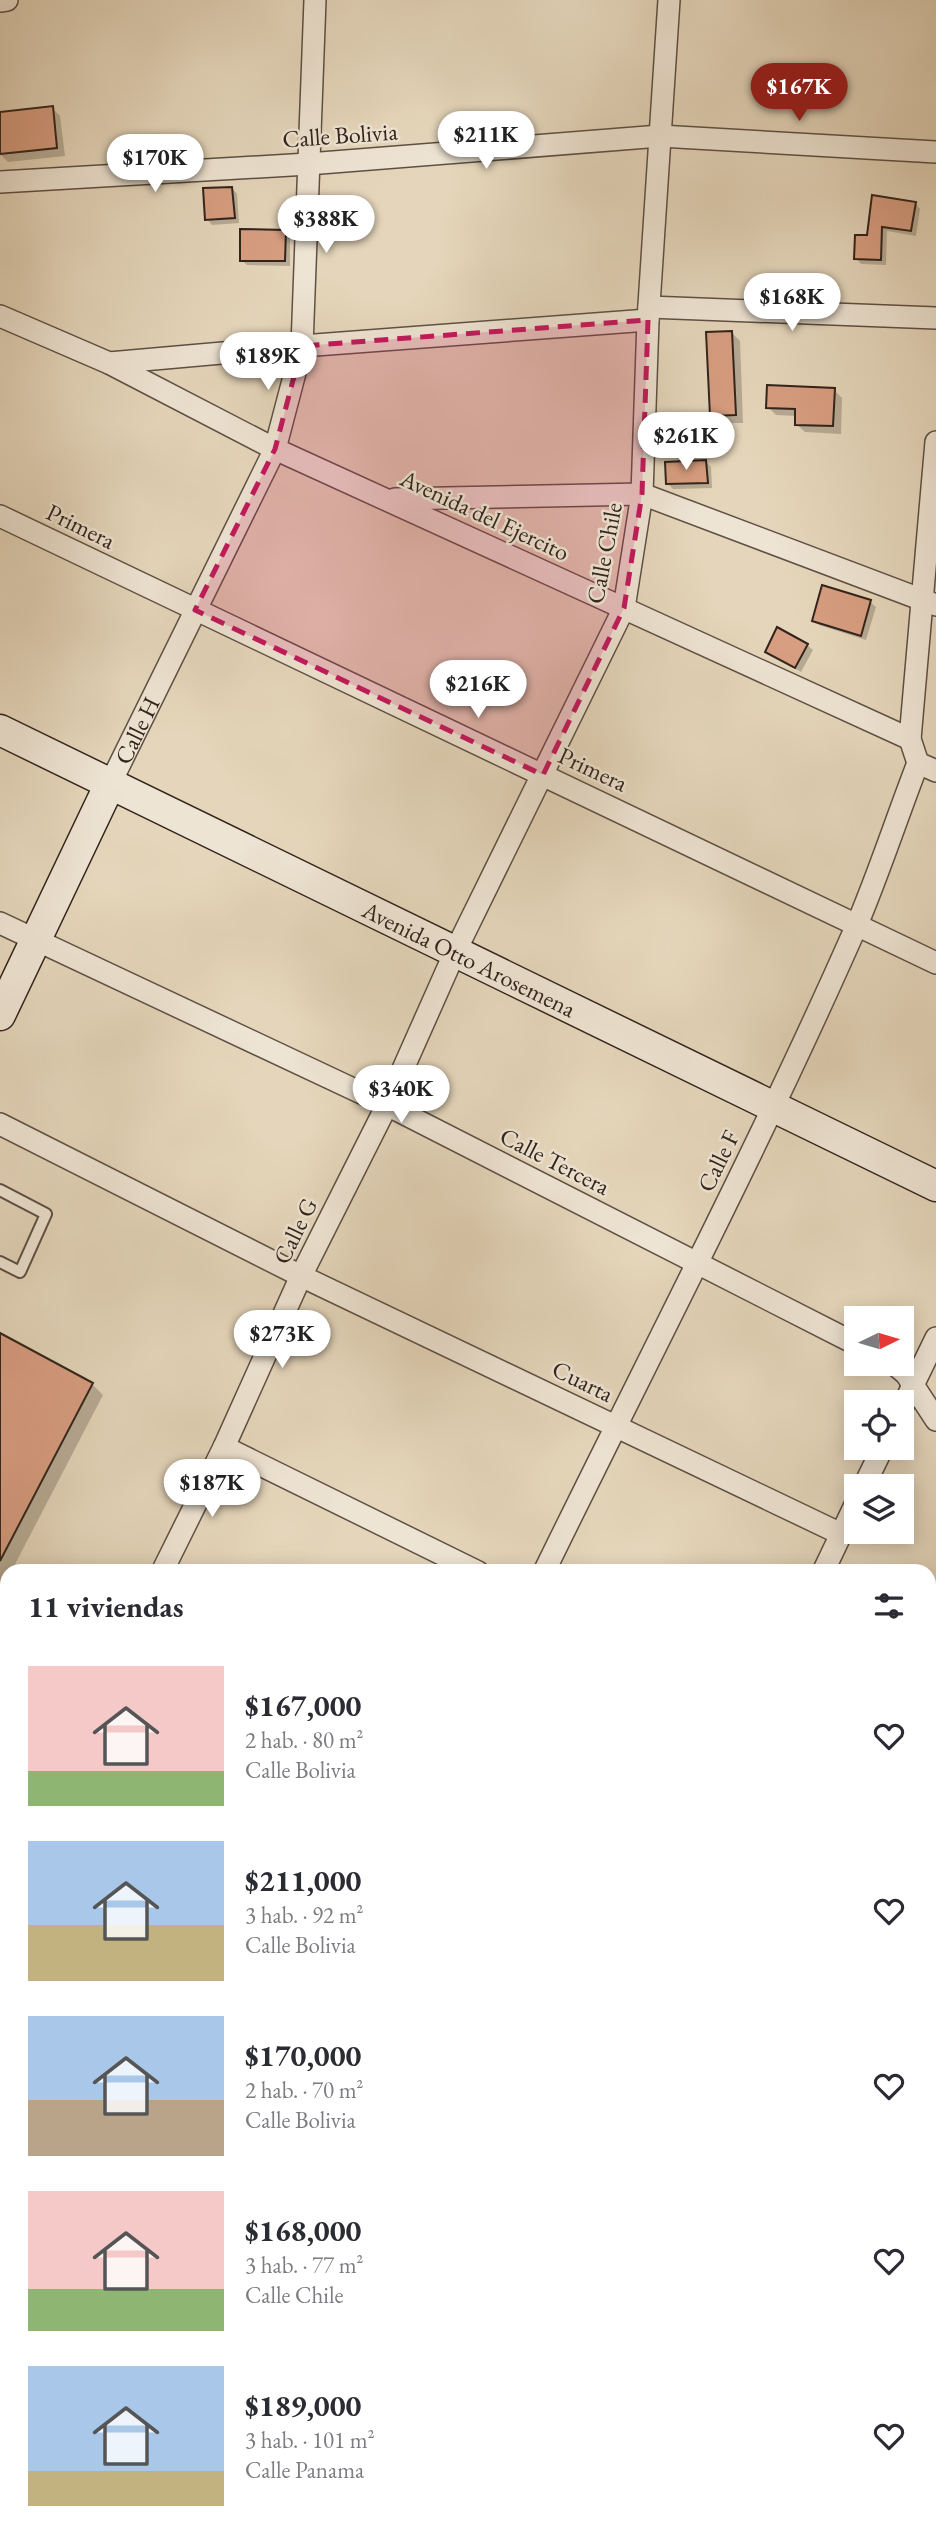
<!DOCTYPE html>
<html lang="es">
<head>
<meta charset="utf-8">
<style>
	body { margin:0; font-family:"EB Garamond",serif; background:#f7f7f7; color:#2b2b33; height:100vh; display:flex; flex-direction:column; font-size:26px; white-space:nowrap }
	* { box-sizing:border-box; margin:0 }
	p { font-size:23px; color:#7c7c81 }
	.icon { flex:none; width:38px; height:38px; fill:none; stroke:currentColor; stroke-width:2; stroke-linecap:round; stroke-linejoin:round }
	.map { position:relative; flex:1; overflow:hidden }
	.details { position:absolute; left:0px; top:1564px; width:936px; height:975px; display:flex; flex-direction:column; background:#fff; border-radius:21px 21px 0 0; box-shadow:0 4px 18px #0003 }
	.details>* { flex:none }
	.needle { width:46px; rotate:85deg }
	.fabs { position:absolute; left:844px; top:1306px; display:grid; gap:14px }
	.fabs a { display:grid; place-items:center; width:70px; height:70px; border-radius:0px; background:#fff; box-shadow:0 4px 18px #0003; font-size:35px }
	.price { position:absolute; translate:-50% -60px; padding:0 16px; border-radius:24px; background:#fff; color:#222; font-size:23px; line-height:46px; filter:drop-shadow(0 2px 4px #0008) }
	.price::after { content:''; position:absolute; left:50%; top:42px; width:21px; height:16px; margin-left:-10px; background:inherit; clip-path:polygon(0 0,100% 0,50% 100%) }
	.price.active { background:#8f2418; color:#fff }
	ul { padding:0; list-style:none }
	li { display:flex; align-items:center; gap:21px; height:175px; padding:0 28px }
	li span { display:grid; place-items:center; flex:none; width:196px; height:140px; border-radius:0px; color:#555 }
	li>.icon { margin-inline-start:auto }
	span .icon { width:84px; height:84px; fill:#fffc; stroke-width:1 }
	li b { font-size:30px }
	h2 { display:flex; justify-content:space-between; align-items:center; height:84px; padding:0 28px; font-size:30px }
	.map>svg:first-child { display:block }
	.shadow { fill:#0003 }
	.building { fill:#d89e81; stroke:#31241d; stroke-width:2 }
	.lines { fill:none; stroke-linecap:round; stroke-linejoin:round }
	.lane-casing { stroke:#5e5044; stroke-width:14 }
	.street-casing { stroke:#5e5044; stroke-width:24 }
	.secondary-casing { stroke:#31241d; stroke-width:33 }
	.lane { stroke:#eee4d3; stroke-width:10 }
	.street { stroke:#eee4d3; stroke-width:21 }
	.secondary { stroke:#eee4d3; stroke-width:30 }
	.marked { fill:#c2185b; fill-opacity:0.2; stroke:#c2185b; stroke-width:5; stroke-dasharray:14 9; stroke-linejoin:round }
	.labels { text-anchor:middle; dominant-baseline:central; stroke-width:5; stroke-linejoin:round; paint-order:stroke }
	.street-label { font-size:24px; fill:#31241d; stroke:#eee4d3 }
</style>
</head>
<body>
<div class="map">
<svg width="936" height="2539" viewBox="0 0 936 2539">
	<rect width="100%" height="100%" fill="#e5d6bb"/>
	<filter id="stains"><feTurbulence type="fractalNoise" baseFrequency=".00286" numOctaves="4"/><feColorMatrix values="0 0 0 0 .2 0 0 0 0 .09 0 0 0 0 .02 0 0 0 .5 -.17"/></filter>
	<radialGradient id="worn" r=".72"><stop offset=".6" stop-color="#630" stop-opacity="0"/><stop offset="1" stop-color="#630" stop-opacity=".3"/></radialGradient>
	<path class="shadow" d="M52,108L60,116L65,156L8,162L0,154V114Z
		M232,188L237,194L239,223L212,225L207,219Z
		M915,203L920,209L916,236L887,231L886,265L861,264L856,258L868,237Z
		M285,232L290,237V266L247,265L241,260Z
		M732,333L740,341L743,423H720L711,415Z
		M834,390L842,398L841,434L805,432L796,424L797,416L776,415L768,407Z
		M706,462L711,467L712,488L673,489L668,484Z
		M870,602L876,607L866,640L819,625L814,620Z
		M778,630L807,645L813,650L801,672L767,652Z
		M0,1336L92,1384L103,1395L11,1572H7V1580L0,1593Z
		M0,1986L7,1990V2049L0,2046Z"/>
	<path class="building" d="M53,106L57,148L0,154V112Z
		M232,187L235,218L205,220L203,188Z
		M872,195L916,202L911,231L882,227L881,260L854,259L855,235H867Z
		M240,229L286,230L285,261H240Z
		M732,331L736,415L710,416L706,332Z
		M767,385L835,388L833,426L795,425V409L766,408Z
		M706,460L708,483L666,484L665,462Z
		M822,585L871,600L861,636L812,621Z
		M777,627L808,644L795,668L765,652Z
		M0,1333L93,1383L0,1561Z"/>
	<g class="lines">
		<defs>
			<path id="lane" d="M0,1190L46,1214L20,1272L0,1262"/>
			<g id="street">
				<path d="M0,1L7,0"/>
				<path d="M0,182L308,164L660,136L936,152"/>
				<path d="M649,307L936,318"/>
				<path d="M0,316L109,363L275,449L910,739L918,763L936,771"/>
				<path d="M109,363L302,346L648,320"/>
				<path d="M395,499L642,494L936,605"/>
				<path d="M0,516L936,963"/>
				<path d="M910,739L936,442"/>
				<path id="s1" d="M110,784L275,449L302,346L315,0"/>
				<path d="M0,923L387,1105L856,1344"/>
				<path d="M0,1124L301,1276L841,1534"/>
				<path d="M893,1363L906,1374L936,1420"/>
				<path d="M901,1410L936,1338"/>
				<path d="M224,1447L478,1572"/>
				<path d="M864,1486L883,1447"/>
				<path d="M162,1572L224,1447L301,1276L387,1105L455,952L624,608L642,494L648,320L669,0"/>
				<path d="M544,1572C649,1357 760,1145 856,927C879,873 897,817 918,763"/>
				<path d="M823,1572L856,1503"/>
				<path d="M0,1751L7,1755"/>
				<path d="M929,1797L936,1800"/>
				<path d="M929,1852L936,1839"/>
				<path d="M0,1903L7,1889"/>
				<path d="M0,1955L7,1958"/>
				<path d="M929,2133L936,2137"/>
				<path d="M0,2164L7,2167"/>
				<path d="M929,2309L936,2295"/>
				<path d="M0,2355L7,2359"/>
				<path d="M929,2445L936,2449"/>
				<path d="M348,2532L361,2539"/>
				<path d="M78,2539L81,2532"/>
				<path d="M381,2539L383,2532"/>
				<path d="M648,2539L650,2532"/>
				<path d="M843,2539L845,2532"/>
			</g>
			<g id="secondary">
				<path id="s2" d="M0,730L936,1186"/>
				<path d="M0,1015L110,784"/>
			</g>
		</defs>
		<use href="#lane" class="lane-casing"/>
		<use href="#street" class="street-casing"/>
		<use href="#secondary" class="secondary-casing"/>
		<use href="#lane" class="lane"/>
		<use href="#street" class="street"/>
		<use href="#secondary" class="secondary"/>
	</g>
	<path class="marked" d="M648,320L642,494L624,608L543,775L195,610L275,449L302,346Z"/>
	<g class="labels">
		<g class="street-label">
			<text transform="translate(340 135) rotate(-4)">Calle Bolivia</text>
			<text transform="translate(485 515) rotate(25)">Avenida del Ejercito</text>
			<text transform="translate(81 526) rotate(26)">Primera</text>
			<text transform="translate(604 553) rotate(-79)">Calle Chile</text>
			<text stroke="none"><textPath href="#s1" startOffset="60">Calle H</textPath></text>
			<text transform="translate(593 769) rotate(25)">Primera</text>
			<text stroke="none"><textPath href="#s2" startOffset="522">Avenida Otto Arosemena</textPath></text>
			<text transform="translate(555 1161) rotate(27)">Calle Tercera</text>
			<text transform="translate(718 1161) rotate(-64)">Calle F</text>
			<text transform="translate(295 1231) rotate(-64)">Calle G</text>
			<text transform="translate(583 1381) rotate(26)">Cuarta</text>
		</g>
	</g>
	<rect width="100%" height="100%" filter="url(#stains)"/>
	<rect width="100%" height="100%" fill="url(#worn)"/>
</svg>
<div class="fabs">
<a><svg class="needle" viewBox="-14 -14 28 28"><path d="M0-13l5 13h-10z" fill="#e53935"/><path d="M0 13l5-13h-10z" fill="#7c7c81"/></svg></a>
<a><svg class="icon" aria-label="locate" viewBox="0 0 24 24"><circle cx="12" cy="12" r="6"/><path d="M12 2v4M12 18v4M2 12h4M18 12h4"/></svg></a>
<a><svg class="icon" aria-label="layers" viewBox="0 0 24 24"><path d="M12 4l9 5-9 5-9-5zM3 14l9 5 9-5"/></svg></a>
</div>
<b class="price active" style="left:799px;top:123px">$167K</b>
<b class="price" style="left:486px;top:171px">$211K</b>
<b class="price" style="left:155px;top:194px">$170K</b>
<b class="price" style="left:326px;top:255px">$388K</b>
<b class="price" style="left:792px;top:333px">$168K</b>
<b class="price" style="left:268px;top:392px">$189K</b>
<b class="price" style="left:686px;top:472px">$261K</b>
<b class="price" style="left:478px;top:720px">$216K</b>
<b class="price" style="left:401px;top:1125px">$340K</b>
<b class="price" style="left:282px;top:1370px">$273K</b>
<b class="price" style="left:212px;top:1519px">$187K</b>
<section class="details">
<h2>11 viviendas<svg class="icon" aria-label="filters" viewBox="0 0 24 24"><path d="M4 7h16M4 17h16"/><circle cx="9" cy="7" r="2"/><circle cx="15" cy="17" r="2"/></svg></h2>
<ul>
<li><span style="background:linear-gradient(#f6c9c9 75%,#8fb573 0)"><svg class="icon" aria-label="home" viewBox="0 0 24 24"><path d="M3 11l9-7 9 7M6 9v11h12V9"/></svg></span><div><b>$167,000</b><p>2 hab. · 80 m²</p><p>Calle Bolivia</p></div><svg class="icon" aria-label="heart" viewBox="0 0 24 24"><path d="M12 20l-8-8c-3-5 5-10 8-4 3-6 11-1 8 4z"/></svg></li>
<li><span style="background:linear-gradient(#a9c7e8 60%,#c2b280 0)"><svg class="icon" aria-label="home" viewBox="0 0 24 24"><path d="M3 11l9-7 9 7M6 9v11h12V9"/></svg></span><div><b>$211,000</b><p>3 hab. · 92 m²</p><p>Calle Bolivia</p></div><svg class="icon" aria-label="heart" viewBox="0 0 24 24"><path d="M12 20l-8-8c-3-5 5-10 8-4 3-6 11-1 8 4z"/></svg></li>
<li><span style="background:linear-gradient(#a9c7e8 60%,#b9a48a 0)"><svg class="icon" aria-label="home" viewBox="0 0 24 24"><path d="M3 11l9-7 9 7M6 9v11h12V9"/></svg></span><div><b>$170,000</b><p>2 hab. · 70 m²</p><p>Calle Bolivia</p></div><svg class="icon" aria-label="heart" viewBox="0 0 24 24"><path d="M12 20l-8-8c-3-5 5-10 8-4 3-6 11-1 8 4z"/></svg></li>
<li><span style="background:linear-gradient(#f6c9c9 70%,#8fb573 0)"><svg class="icon" aria-label="home" viewBox="0 0 24 24"><path d="M3 11l9-7 9 7M6 9v11h12V9"/></svg></span><div><b>$168,000</b><p>3 hab. · 77 m²</p><p>Calle Chile</p></div><svg class="icon" aria-label="heart" viewBox="0 0 24 24"><path d="M12 20l-8-8c-3-5 5-10 8-4 3-6 11-1 8 4z"/></svg></li>
<li><span style="background:linear-gradient(#a9c7e8 75%,#c2b280 0)"><svg class="icon" aria-label="home" viewBox="0 0 24 24"><path d="M3 11l9-7 9 7M6 9v11h12V9"/></svg></span><div><b>$189,000</b><p>3 hab. · 101 m²</p><p>Calle Panama</p></div><svg class="icon" aria-label="heart" viewBox="0 0 24 24"><path d="M12 20l-8-8c-3-5 5-10 8-4 3-6 11-1 8 4z"/></svg></li>
</ul>
</section>
</div>
</body>
</html>
